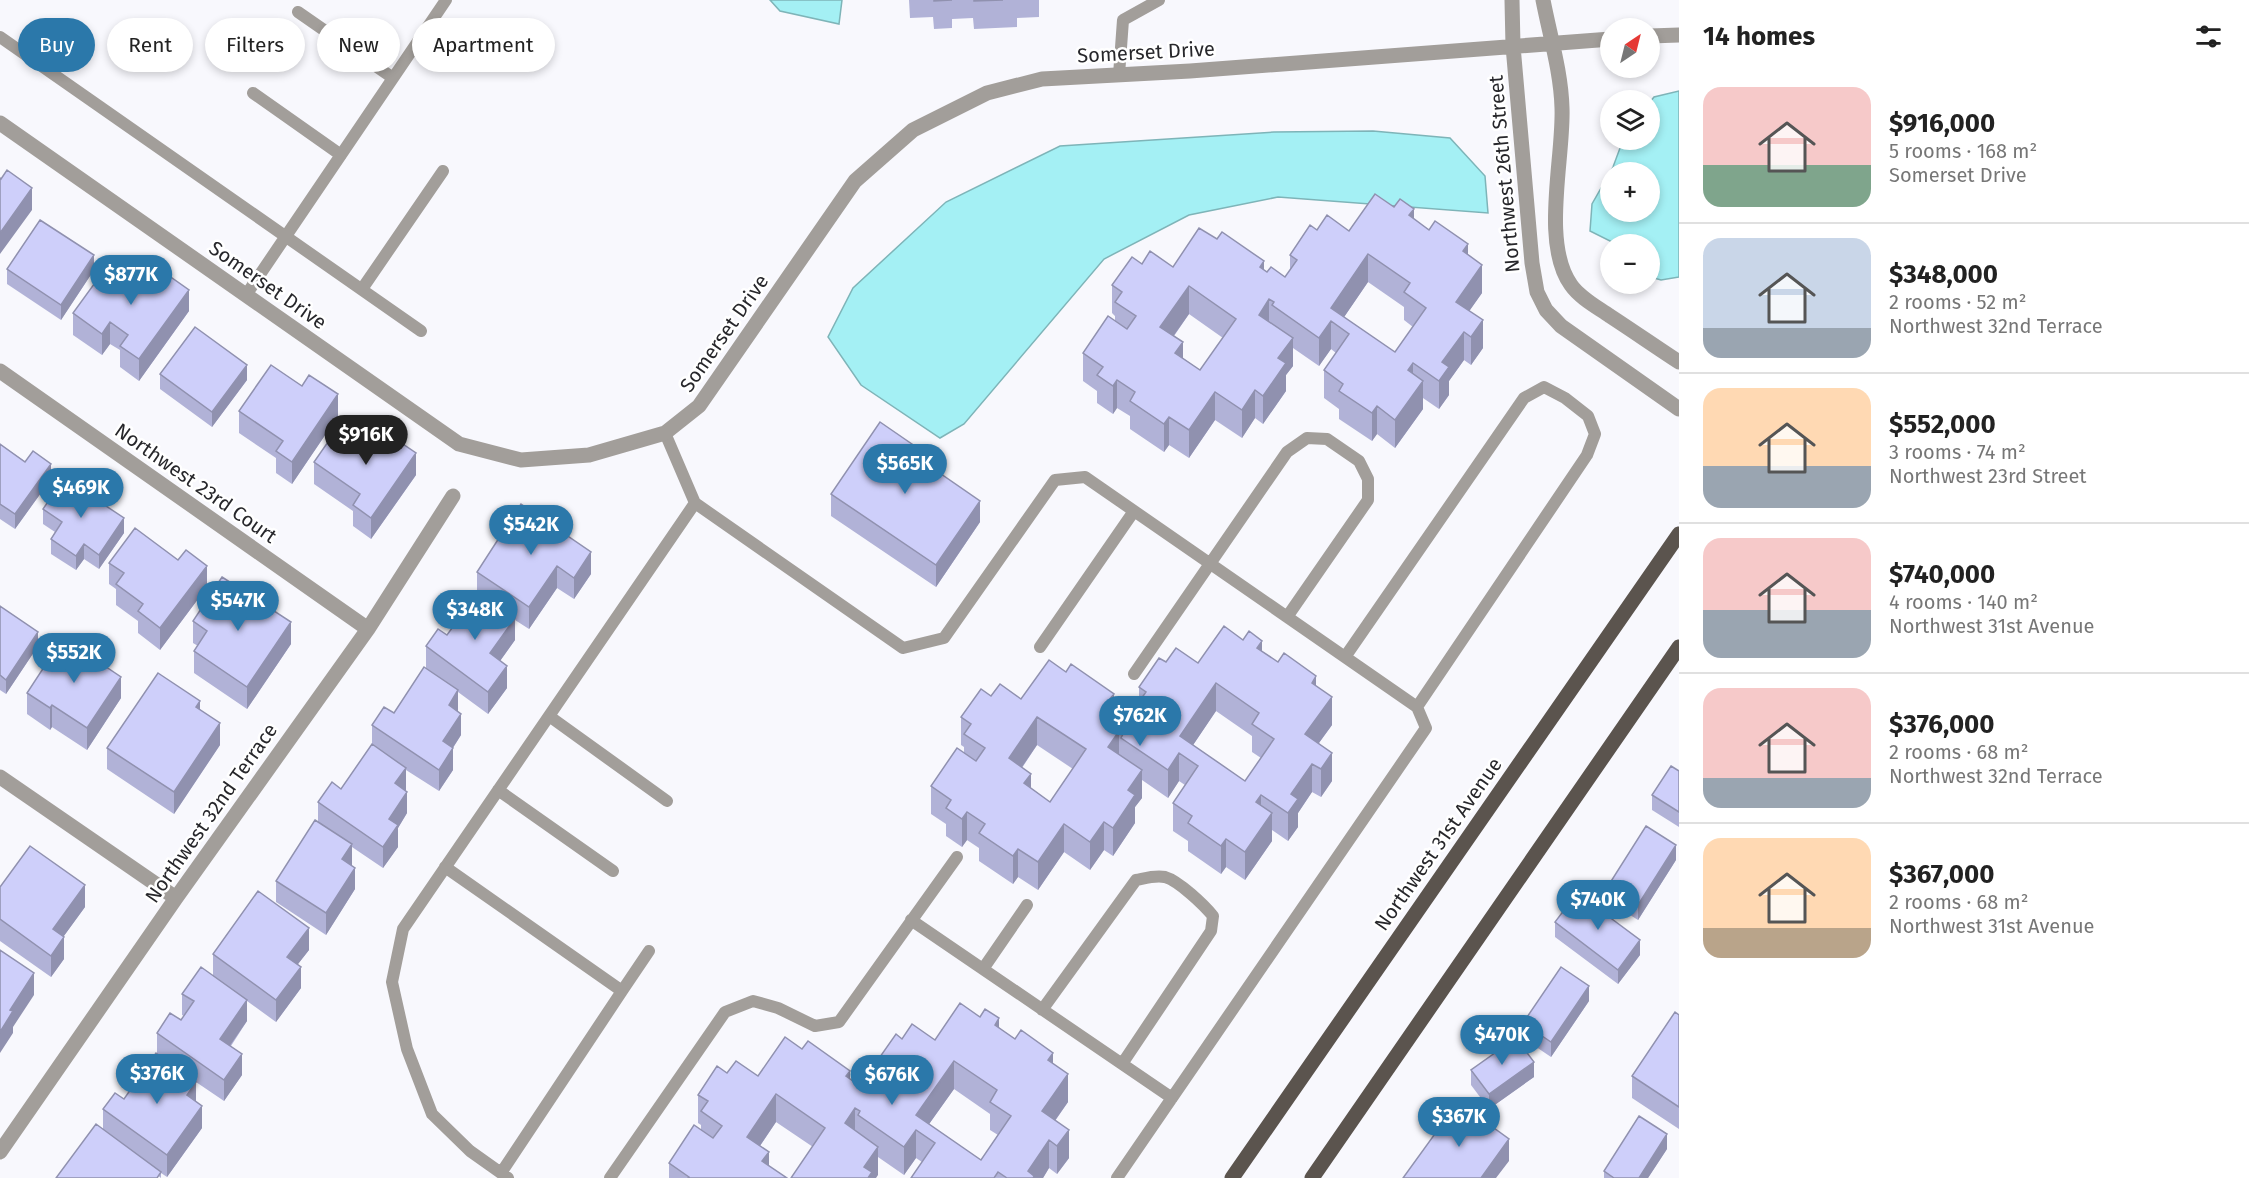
<!DOCTYPE html>
<html lang="en">
<head>
<meta charset="utf-8">
<style>
	body { margin:0; font-family:"Fira Sans",sans-serif; background:#f2f2f2; color:#222; height:100vh; display:flex; flex-direction:column; font-size:22px; white-space:nowrap }
	* { box-sizing:border-box; margin:0 }
	p { font-size:20px; color:#767676 }
	.icon { flex:none; width:33px; height:33px; fill:none; stroke:currentColor; stroke-width:2; stroke-linecap:round; stroke-linejoin:round }
	.map { position:relative; flex:1; overflow:hidden }
	.panel { display:flex; flex-direction:column; background:#fff; width:570px }
	.panel>* { flex:none }
	.guide { position:absolute; left:18px; top:18px; width:570px; height:54px; display:flex; gap:12px }
	.needle { width:39px; rotate:35deg }
	.buttons { position:absolute; left:1600px; top:18px; display:grid; gap:12px }
	.buttons a { display:grid; place-items:center; width:60px; height:60px; border-radius:50%; background:#fff; box-shadow:0 3px 9px #0003; font-size:30px }
	.price { position:absolute; translate:-50% -51px; padding:0 14px; border-radius:21px; background:#2b78aa; color:#fff; font-size:20px; line-height:39px; filter:drop-shadow(0 2px 3px #0008) }
	.price::after { content:''; position:absolute; left:50%; top:36px; width:18px; height:14px; margin-left:-9px; background:inherit; clip-path:polygon(0 0,100% 0,50% 100%) }
	.price.selected { background:#222; color:#fff }
	ul { padding:0; list-style:none }
	li { display:flex; align-items:center; gap:18px; height:150px; padding:0 24px }
	li+li { border-top:2px solid #e0e0e0 }
	li span { display:grid; place-items:center; flex:none; width:168px; height:120px; border-radius:18px; color:#555 }
	li>.icon { margin-inline-start:auto }
	span .icon { width:72px; height:72px; fill:#fffc; stroke-width:1 }
	li b { font-size:26px }
	h2 { display:flex; justify-content:space-between; align-items:center; height:72px; padding:0 24px; font-size:26px }
	.tag { padding:0 21px; border-radius:27px; background:#fff; box-shadow:0 3px 9px #0003; font-size:21px; line-height:54px }
	.tag.selected { background:#2b78aa; color:#fff }
	main { display:flex; flex:1; min-height:0 }
	.map>svg:first-child { display:block }
	.water { fill:#a4f0f4; stroke:#7eb4b8; stroke-width:1.5; fill-rule:evenodd }
	.lines { fill:none; stroke-linecap:round; stroke-linejoin:round }
	.service { stroke:#a29e9a; stroke-width:12 }
	.minor { stroke:#a29e9a; stroke-width:15 }
	.primary { stroke:#5b544e; stroke-width:15 }
	.wall { fill:#b1b2d7; fill-rule:evenodd }
	.shaded-wall { fill:#9091af }
	.building { fill:#cecffa; stroke:#9091af; stroke-width:1.5; fill-rule:evenodd }
	.labels { text-anchor:middle; dominant-baseline:central; stroke-width:5; stroke-linejoin:round; paint-order:stroke }
	.street-label { font-size:20px; fill:#27272b; stroke:#fff }
</style>
</head>
<body>
<main>
<div class="map">
<svg width="1679" height="1178" viewBox="0 0 1679 1178">
	<rect width="100%" height="100%" fill="#f8f8fd"/>
	<path class="water" d="M770,0H842L839,24L780,11Z
		M1679,91V277L1661,280L1650,277V244H1616L1590,231L1592,204L1613,167L1623,140H1650V102L1654,97ZM1611,172H1650V212H1611Z
		M1373,131L1450,138L1485,176L1488,213L1278,197L1189,215L1104,259L964,424L940,438L861,385L828,337L853,288L946,202L1060,146L1274,132Z"/>
	<g class="lines">
		<path class="service" d="M298,12L393,78
			M0,37L421,331
			M1119,75L1123,20L1159,0
			M253,93L341,155
			M362,289L443,171
			M246,295L446,0
			M665,433L695,503L903,648L944,638L1055,480L1085,477L1417,707L1426,728L1117,1178
			M1040,647L1134,511
			M1345,657L1524,398L1544,387L1565,398L1588,416L1595,434L1587,455L1417,707
			M1134,674L1287,452L1307,438L1327,439L1359,461L1368,479V500L1287,617
			M549,716L667,801
			M498,790L613,871
			M445,867L622,991L501,1173
			M911,920L1172,1098
			M983,969L1027,905
			M622,991L649,951
			M1042,1010L1136,880C1146,878 1155,875 1165,877C1179,881 1204,905 1213,916L1211,931L1122,1064
			M508,1178L470,1151L432,1114L407,1049L392,982L403,929L695,503
			M610,1178L725,1012L753,1001L778,1008L815,1026L839,1022L957,857"/>
		<path class="minor" d="M1512,0L1513,46L1532,263L1537,292L1546,310L1561,326L1679,409
			M1543,0C1550,36 1561,72 1562,108C1564,157 1541,243 1571,285C1580,298 1597,307 1610,316C1633,331 1656,347 1679,362
			M1650,36L1679,35
			M0,123L459,444L521,460L589,455L665,433L699,406L855,181L913,130L987,93L1042,79L1190,71L1611,39
			M0,371L368,629
			M0,777L176,898
			M0,1152L176,898L368,629L453,496"/>
		<path class="primary" d="M1232,1178L1679,534
			M1312,1178L1679,647"/>
	</g>
	<path class="wall" d="M909,0H1039V17L1017,18V27L974,29L973,18L952,19V28L934,29L933,17L910,18Z
		M1394,207L1468,254L1482,293L1469,311L1483,348L1471,365L1464,360L1449,381V395L1439,409L1423,398V409L1395,448L1377,434L1372,441L1339,419V409L1324,398V370L1336,353L1331,349L1319,366L1293,348V366L1286,375V391L1263,424L1255,418L1242,438L1215,420L1189,458L1169,445L1164,452L1130,429V416L1117,408L1113,414L1097,403V391L1083,381V353L1115,321V316L1112,313V285L1142,264L1173,267L1264,270L1267,272L1285,277L1290,270V255L1317,230L1349,231ZM1368,282L1404,307V320L1413,327L1395,352L1344,317ZM1189,314L1223,338L1200,370L1183,358L1174,336Z
		M7,269L94,270L61,320L7,284Z
		M117,277L189,311L139,381L120,367V350L110,344L102,355L73,335V313Z
		M160,374L247,380L212,427L160,389Z
		M239,411L338,416L292,484L276,473V458L239,433Z
		M353,440L416,475L371,539L353,526V511L314,484V462Z
		M0,444L51,479L15,529L0,519Z
		M922,461L980,522L936,587L831,516V494Z
		M521,504L591,574L574,599L557,588L529,629L515,620V640L500,661L507,688L488,714L458,692V712L461,735L453,748V770L439,791L406,770V790L407,813L398,828V847L383,868L352,847V866L355,889L326,935L276,902V881L318,822V802L341,789L372,745V725L394,713L426,668V646L447,635L477,593V572Z
		M43,509L124,533L99,569L84,559L76,570L51,554V539L55,532L43,524Z
		M109,563L207,587L160,650L138,633V621L116,605V589L109,584Z
		M0,606L38,646L6,694L0,690Z
		M193,621L291,644L247,709L194,673V651L198,646L193,643Z
		M1243,640L1316,686L1332,725L1319,743L1332,781L1321,797L1312,792L1298,813V827L1288,841L1272,830V841L1245,880L1226,867L1221,874L1188,851V841L1173,831V803L1185,785L1179,781L1168,798L1142,780V798L1135,807V823L1113,856L1104,850L1090,870L1064,852L1038,890L1018,877L1013,884L979,861V848L967,840L962,847L946,836V824L931,814V786L964,753V747L961,745V717L991,696L1021,699L1066,672L1116,705L1134,709L1139,703V687L1166,662L1198,663ZM1216,711L1252,736V752L1261,758L1245,781L1193,745ZM1037,745L1073,769L1050,802L1031,788L1022,768Z
		M27,693L121,698L87,750L52,727L50,730L27,714Z
		M200,709L220,745L174,814L107,769V748Z
		M1679,771V827L1652,810V795Z
		M1676,860L1638,920L1608,901V886Z
		M0,887L85,907L63,937L64,959L51,977L0,941Z
		M1555,922L1640,955L1618,984L1555,937Z
		M309,950L298,964L301,988L276,1022L247,1001V1021L231,1046L242,1075L224,1101L196,1082V1102L202,1128L167,1177L161,1173V1178L103,1130V1109L124,1099L157,1053V1033L181,1020L184,1016L182,1015V994L213,975V954Z
		M1589,1001L1551,1057L1523,1038V1023Z
		M1679,1015V1129L1632,1098V1076Z
		M980,1017L999,1028L1053,1063L1068,1102L1055,1121L1069,1158L1057,1174L1049,1168L1043,1178H911L922,1162L916,1158L904,1175L878,1157V1175L813,1147L776,1122L760,1146L769,1166L787,1178H669V1163L701,1130V1125L698,1123V1095L727,1073L758,1076L802,1049L853,1081L871,1086L875,1079V1064L902,1039L935,1040ZM954,1089L990,1114V1130L998,1135L981,1160L929,1124Z
		M1471,1070L1534,1077L1489,1109L1471,1085Z
		M1667,1149L1648,1178H1604V1171Z"/>
	<path class="shaded-wall" d="M32,188V210L0,254V233Z
		M1414,209V237L1409,215Z
		M1468,244V272L1463,251Z
		M1368,254V282L1338,326L1331,308Z
		M94,255V270L61,320V305Z
		M1264,261V289L1260,267Z
		M1482,265V293L1456,330V302Z
		M1189,286V314L1160,355V327Z
		M189,290V311L139,381V359Z
		M1269,299V327L1259,315Z
		M1483,320V348L1471,365V337Z
		M1331,321V349L1319,366V338Z
		M110,322V344L102,355V334Z
		M1464,332V360L1449,381V395L1439,409V381L1442,362Z
		M1293,338V366L1286,375V391L1263,424V396L1278,358Z
		M1183,342V370L1175,353Z
		M1413,363V391L1408,370Z
		M247,365V380L212,427V412Z
		M1117,380V408L1113,414V386Z
		M1423,381V409L1395,448V420Z
		M1255,390V418L1242,438V410Z
		M1215,392V420L1189,458V430Z
		M338,394V416L292,484V462Z
		M1377,406V434L1372,441V413Z
		M1169,417V445L1164,452V424Z
		M922,451V473L918,458Z
		M416,453V475L371,539V518Z
		M51,464V479L15,529V514Z
		M980,501V522L936,587V565Z
		M124,518V533L99,569V555Z
		M84,544V559L76,570V556Z
		M591,552V574L574,599V578Z
		M207,566V587L160,650V628Z
		M557,566V588L529,629V607Z
		M515,618V640L490,675V653Z
		M291,622V644L247,709V687Z
		M38,632V646L6,694V680Z
		M1262,641V669L1257,648Z
		M507,666V688L488,714V692Z
		M1316,676V704L1312,683Z
		M121,677V698L87,750V728Z
		M1216,683V711L1185,757L1180,736Z
		M458,690V712L449,705Z
		M1114,694V722L1109,700Z
		M1332,697V725L1305,762V734Z
		M200,701V723L196,707Z
		M52,705V727L50,730V708Z
		M461,714V735L443,763V741Z
		M1037,717V745L1009,786V758Z
		M220,723V745L174,814V792Z
		M1119,731V759L1108,747Z
		M453,748V770L439,791V770Z
		M1179,753V781L1168,798V770Z
		M1332,753V781L1321,797V769Z
		M1312,764V792L1298,813V827L1288,841V813L1291,794Z
		M406,768V790L395,805V783Z
		M1142,770V798L1135,807V823L1113,856V828L1128,790Z
		M1031,774V802L1024,783Z
		M407,792V813L398,828V847L383,868V847L389,819Z
		M1261,795V823L1256,802Z
		M967,812V840L962,847V819Z
		M1272,813V841L1245,880V852Z
		M1104,822V850L1090,870V842Z
		M1064,824V852L1038,890V862Z
		M1226,839V867L1221,874V846Z
		M352,844V866L342,859Z
		M1676,845V860L1638,920V905Z
		M1018,849V877L1013,884V856Z
		M355,868V889L326,935V913Z
		M85,885V907L53,951V929Z
		M309,928V950L287,978V957Z
		M64,937V959L51,977V956Z
		M1640,940V955L1618,984V970Z
		M301,967V988L276,1022V1000Z
		M34,973V995L13,1027V1033L0,1053V1032L10,1010Z
		M1589,986V1001L1551,1057V1042Z
		M247,1000V1021L220,1060V1039Z
		M999,1018V1046L995,1025Z
		M1053,1053V1081L1048,1060Z
		M242,1054V1075L224,1101V1080Z
		M954,1061V1089L922,1134L916,1130V1158L904,1175V1147L916,1115Z
		M1534,1062V1077L1489,1109V1094Z
		M850,1071V1099L846,1076Z
		M1068,1074V1102L1042,1139V1111Z
		M196,1082V1103L187,1095Z
		M776,1094V1122L747,1165V1137Z
		M202,1106V1128L167,1177V1155Z
		M855,1108V1136L845,1123Z
		M1069,1130V1158L1057,1174V1146Z
		M1667,1134V1149L1648,1178H1639Z
		M1509,1139V1161L1496,1178H1481Z
		M1049,1140V1168L1043,1178H1028V1171Z
		M878,1147V1175L876,1178H864V1167Z
		M769,1152V1178L762,1161Z"/>
	<path class="building" d="M934,0H952L934,1Z
		M974,0H1003L974,1Z
		M7,170L32,188L0,233V178L1,179Z
		M1375,194L1394,207L1400,199L1414,209L1409,215L1429,230L1435,221L1468,244L1463,251L1482,265L1456,302L1483,320L1471,337L1464,332L1442,362L1449,367L1439,381L1413,363L1408,370L1423,381L1395,420L1377,406L1372,413L1339,391L1343,384L1324,370L1349,334L1331,321L1319,338L1272,305L1274,302L1269,299L1259,315L1293,338L1278,358L1286,363L1263,396L1255,390L1242,410L1215,392L1189,430L1169,417L1164,424L1130,401L1135,392L1117,380L1113,386L1097,375L1103,367L1083,353L1108,316L1127,329L1136,316L1115,302L1122,292L1112,285L1132,257L1142,264L1150,251L1173,267L1199,228L1217,239L1222,232L1264,261L1260,267L1267,272L1271,267L1285,277L1297,260L1290,255L1310,225L1317,230L1327,215L1349,231ZM1368,254L1410,283L1404,292L1426,308L1395,352L1331,308ZM1189,286L1236,319L1200,370L1175,353L1183,342L1160,327Z
		M40,220L94,255L61,305L7,269Z
		M126,265L156,286L165,273L189,290L139,359L120,346L128,335L110,322L102,334L73,313L105,269L117,277Z
		M195,327L247,365L212,412L160,374Z
		M271,365L302,386L309,375L338,394L292,462L276,451L283,441L239,411Z
		M880,422L922,451L918,458L980,501L936,565L831,494Z
		M361,428L385,445L391,436L416,453L371,518L353,505L360,494L314,462L337,429L353,440Z
		M0,444L25,462L33,451L51,464L15,514L0,504Z
		M64,478L124,518L99,555L84,544L76,556L51,539L62,522L43,509Z
		M521,504L591,552L574,578L557,566L529,607L477,572Z
		M135,528L178,560L186,550L207,566L160,628L138,611L143,604L116,584L124,573L109,563Z
		M222,577L291,622L247,687L194,651L207,631L193,621Z
		M479,591L515,618L490,653L507,666L488,692L426,646L438,629L447,635Z
		M0,606L38,632L6,680L0,675Z
		M1224,626L1243,640L1249,631L1262,641L1257,648L1278,662L1284,653L1316,676L1312,683L1332,697L1305,734L1332,753L1321,769L1312,764L1291,794L1298,799L1288,813L1261,795L1256,802L1272,813L1245,852L1226,839L1221,846L1188,823L1192,816L1173,803L1198,766L1179,753L1168,770L1121,738L1123,734L1119,731L1108,747L1142,770L1128,790L1135,795L1113,828L1104,822L1090,842L1064,824L1038,862L1018,849L1013,856L979,833L985,824L967,812L962,819L946,808L951,800L931,786L957,748L976,761L985,748L964,734L971,724L961,717L981,689L991,696L1000,684L1021,699L1049,660L1066,672L1071,664L1114,694L1109,700L1116,705L1120,700L1134,709L1146,692L1139,687L1159,658L1166,662L1176,648L1198,663ZM1216,683L1259,713L1252,724L1274,739L1245,781L1180,736ZM1037,717L1086,749L1050,802L1024,783L1031,774L1009,758Z
		M63,638L121,677L87,728L52,705L50,708L27,693Z
		M424,667L458,690L449,705L461,714L443,741L453,748L439,770L372,725L384,707L394,713Z
		M158,673L200,701L196,707L220,723L174,792L107,748Z
		M372,744L406,768L395,783L407,792L389,819L398,825L383,847L318,802L332,782L341,789Z
		M1671,766L1679,771V812L1652,795Z
		M315,820L352,844L342,859L355,868L326,913L276,881Z
		M1646,826L1676,845L1638,905L1608,886Z
		M30,846L85,885L53,929L64,937L51,956L0,919V887Z
		M258,891L309,928L287,957L301,967L276,1000L213,954Z
		M1577,893L1640,940L1618,970L1555,922Z
		M0,950L34,973L10,1010L13,1011L0,1032Z
		M201,967L247,1000L220,1039L242,1054L224,1080L157,1033L170,1013L181,1020L194,1001L182,994Z
		M1561,967L1589,986L1551,1042L1523,1023Z
		M960,1003L980,1017L985,1009L999,1018L995,1025L1015,1039L1021,1030L1053,1053L1048,1060L1068,1074L1042,1111L1069,1130L1057,1146L1049,1140L1028,1171L1034,1176L1033,1178H1007L998,1172L994,1178H911L935,1143L916,1130L904,1147L858,1115L860,1111L855,1108L845,1123L878,1147L864,1167L872,1172L868,1178H791L825,1128L776,1094L747,1137L769,1152L762,1161L787,1178H688L689,1177L669,1163L694,1125L713,1138L722,1126L701,1111L708,1101L698,1095L717,1066L727,1073L736,1061L758,1076L785,1037L802,1049L808,1041L850,1071L846,1076L853,1081L856,1076L871,1086L883,1069L875,1064L896,1034L902,1039L912,1024L935,1040ZM954,1061L997,1090L990,1102L1011,1116L981,1160L916,1115Z
		M1675,1012L1679,1015V1107L1632,1076Z
		M1516,1038L1534,1062L1489,1094L1471,1070Z
		M156,1053L196,1082L187,1095L202,1106L167,1155L103,1109L115,1093L124,1099Z
		M1458,1102L1509,1139L1481,1178H1403Z
		M1639,1116L1667,1134L1639,1178H1614L1604,1171Z
		M96,1124L161,1172L157,1178H56Z"/>
	<g class="labels">
		<g class="street-label">
			<text transform="translate(1146 52) rotate(-3)">Somerset Drive</text>
			<text transform="translate(1504 174) rotate(-95)">Northwest 26th Street</text>
			<text transform="translate(268 285) rotate(35)">Somerset Drive</text>
			<text transform="translate(724 333) rotate(-55)">Somerset Drive</text>
			<text transform="translate(196 483) rotate(35)">Northwest 23rd Court</text>
			<text transform="translate(211 813) rotate(-55)">Northwest 32nd Terrace</text>
			<text transform="translate(1438 844) rotate(-55)">Northwest 31st Avenue</text>
		</g>
	</g>
</svg>
<div class="buttons">
<a><svg class="needle" viewBox="-14 -14 28 28"><path d="M0-13l5 13h-10z" fill="#e53935"/><path d="M0 13l5-13h-10z" fill="#767676"/></svg></a>
<a><svg class="icon" aria-label="layers" viewBox="0 0 24 24"><path d="M12 4l9 5-9 5-9-5zM3 14l9 5 9-5"/></svg></a>
<a>+</a>
<a>−</a>
</div>
<b class="price" style="left:131px;top:306px">$877K</b>
<b class="price selected" style="left:366px;top:466px">$916K</b>
<b class="price" style="left:905px;top:495px">$565K</b>
<b class="price" style="left:81px;top:519px">$469K</b>
<b class="price" style="left:531px;top:556px">$542K</b>
<b class="price" style="left:238px;top:632px">$547K</b>
<b class="price" style="left:475px;top:641px">$348K</b>
<b class="price" style="left:74px;top:684px">$552K</b>
<b class="price" style="left:1140px;top:747px">$762K</b>
<b class="price" style="left:1598px;top:931px">$740K</b>
<b class="price" style="left:1502px;top:1066px">$470K</b>
<b class="price" style="left:157px;top:1105px">$376K</b>
<b class="price" style="left:892px;top:1106px">$676K</b>
<b class="price" style="left:1459px;top:1148px">$367K</b>
<div class="guide">
<a class="tag selected">Buy</a>
<a class="tag">Rent</a>
<a class="tag">Filters</a>
<a class="tag">New</a>
<a class="tag">Apartment</a>
</div>
</div>
<section class="panel">
<h2>14 homes<svg class="icon" aria-label="filters" viewBox="0 0 24 24"><path d="M4 7h16M4 17h16"/><circle cx="9" cy="7" r="2"/><circle cx="15" cy="17" r="2"/></svg></h2>
<ul>
<li><span style="background:linear-gradient(#f6c9c9 65%,#7fa58c 0)"><svg class="icon" aria-label="home" viewBox="0 0 24 24"><path d="M3 11l9-7 9 7M6 9v11h12V9"/></svg></span><div><b>$916,000</b><p>5 rooms · 168 m²</p><p>Somerset Drive</p></div></li>
<li><span style="background:linear-gradient(#c9d6e8 75%,#9aa5b1 0)"><svg class="icon" aria-label="home" viewBox="0 0 24 24"><path d="M3 11l9-7 9 7M6 9v11h12V9"/></svg></span><div><b>$348,000</b><p>2 rooms · 52 m²</p><p>Northwest 32nd Terrace</p></div></li>
<li><span style="background:linear-gradient(#ffd9b3 65%,#9aa5b1 0)"><svg class="icon" aria-label="home" viewBox="0 0 24 24"><path d="M3 11l9-7 9 7M6 9v11h12V9"/></svg></span><div><b>$552,000</b><p>3 rooms · 74 m²</p><p>Northwest 23rd Street</p></div></li>
<li><span style="background:linear-gradient(#f6c9c9 60%,#9aa5b1 0)"><svg class="icon" aria-label="home" viewBox="0 0 24 24"><path d="M3 11l9-7 9 7M6 9v11h12V9"/></svg></span><div><b>$740,000</b><p>4 rooms · 140 m²</p><p>Northwest 31st Avenue</p></div></li>
<li><span style="background:linear-gradient(#f6c9c9 75%,#9aa5b1 0)"><svg class="icon" aria-label="home" viewBox="0 0 24 24"><path d="M3 11l9-7 9 7M6 9v11h12V9"/></svg></span><div><b>$376,000</b><p>2 rooms · 68 m²</p><p>Northwest 32nd Terrace</p></div></li>
<li><span style="background:linear-gradient(#ffd9b3 75%,#b9a48a 0)"><svg class="icon" aria-label="home" viewBox="0 0 24 24"><path d="M3 11l9-7 9 7M6 9v11h12V9"/></svg></span><div><b>$367,000</b><p>2 rooms · 68 m²</p><p>Northwest 31st Avenue</p></div></li>
</ul>
</section>
</main>
</body>
</html>
